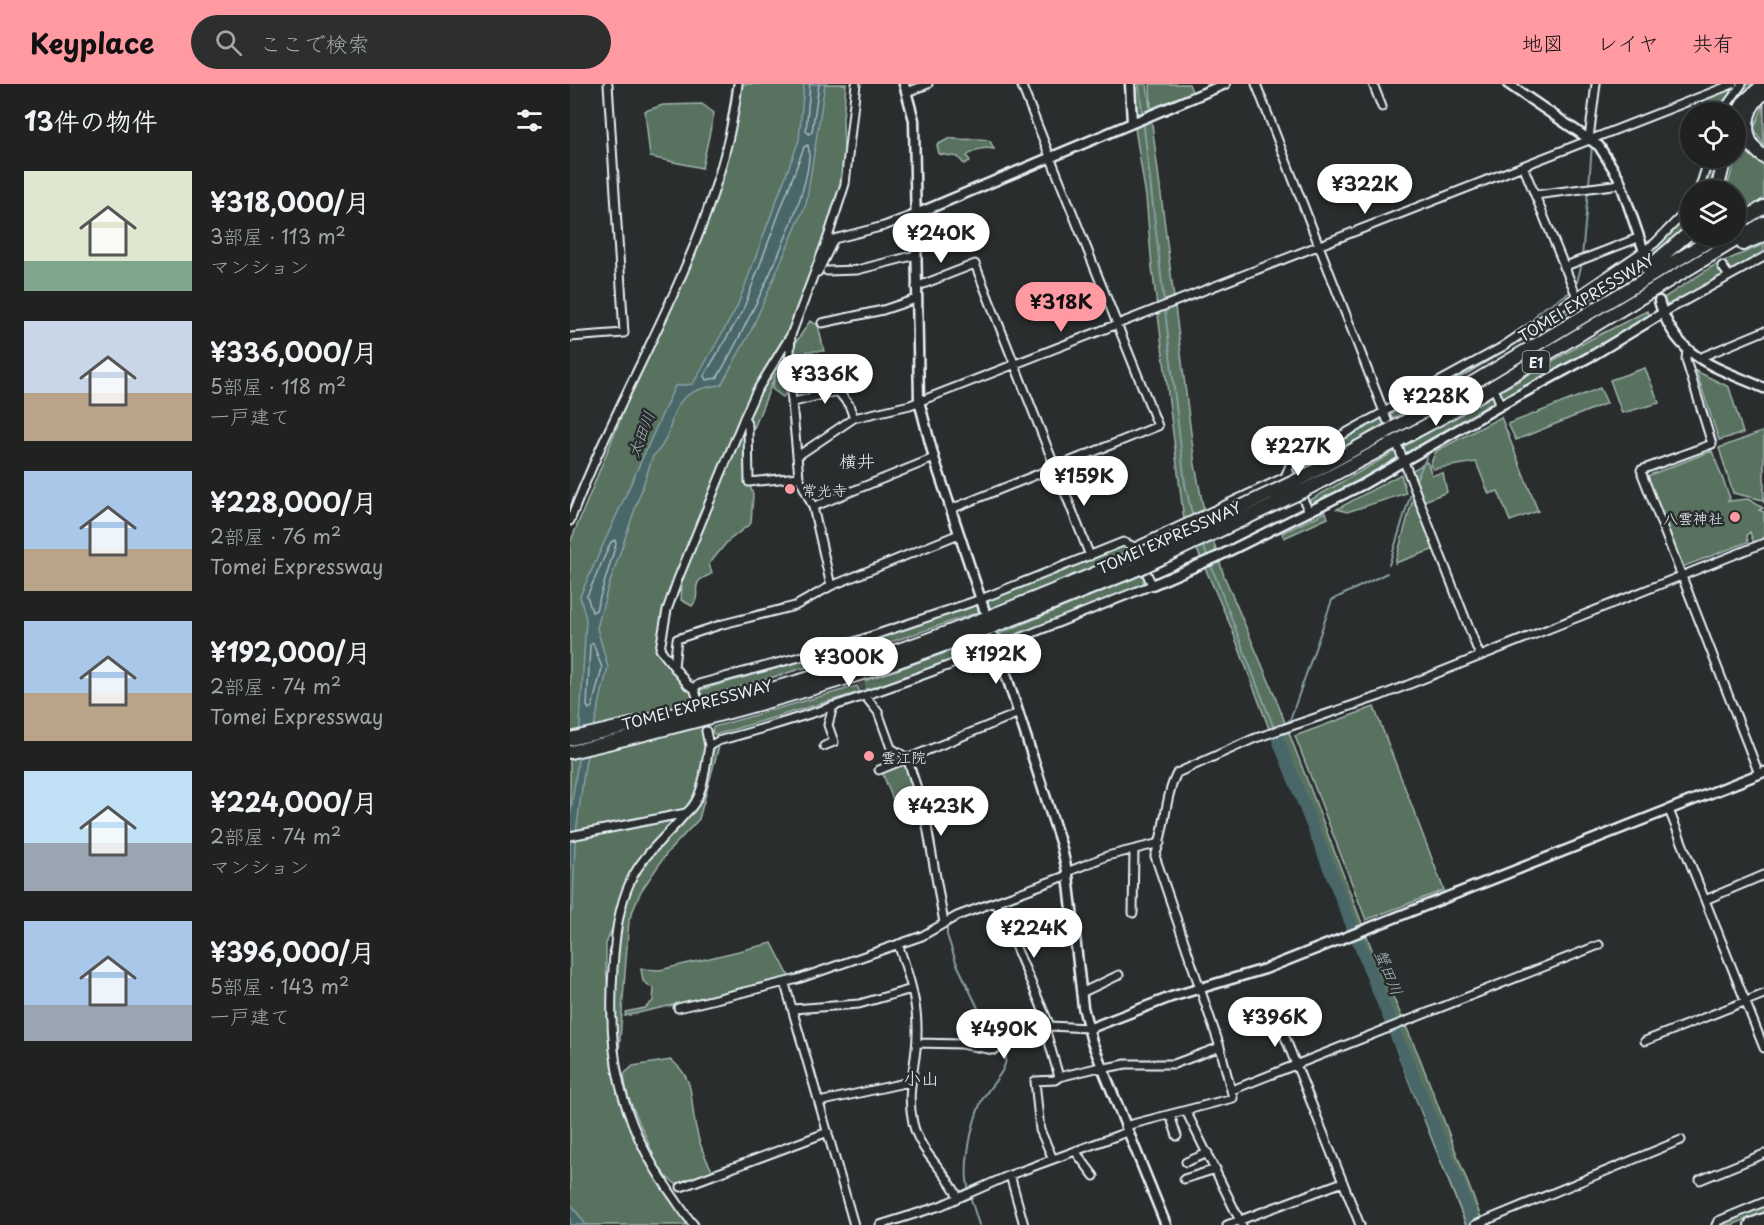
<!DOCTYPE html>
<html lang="ja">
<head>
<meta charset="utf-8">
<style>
	body { margin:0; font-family:"Playpen Sans","Klee One",sans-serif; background:#2d2f2f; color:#f1f3f6; height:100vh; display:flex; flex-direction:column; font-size:22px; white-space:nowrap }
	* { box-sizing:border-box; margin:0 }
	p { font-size:20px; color:#a2a4a5 }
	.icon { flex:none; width:33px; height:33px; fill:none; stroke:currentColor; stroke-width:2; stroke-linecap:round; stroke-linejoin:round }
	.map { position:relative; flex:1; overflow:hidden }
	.drawer { display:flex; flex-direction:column; background:#202222; width:570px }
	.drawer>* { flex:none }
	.controls { position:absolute; left:1110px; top:18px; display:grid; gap:12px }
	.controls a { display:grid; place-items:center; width:66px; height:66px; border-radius:50%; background:#202222; box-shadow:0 2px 4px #0004,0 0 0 2px #3d3f40; font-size:30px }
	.price { position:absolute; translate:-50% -51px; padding:0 14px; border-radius:21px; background:#fff; color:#222; font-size:20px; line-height:39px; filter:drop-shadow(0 2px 3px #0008) }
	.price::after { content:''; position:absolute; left:50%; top:36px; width:18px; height:14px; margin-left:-9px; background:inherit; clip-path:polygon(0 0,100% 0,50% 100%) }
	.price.active { background:#ff9aa2; color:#111 }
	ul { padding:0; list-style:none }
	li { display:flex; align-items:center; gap:18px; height:150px; padding:0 24px }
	li span { display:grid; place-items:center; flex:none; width:168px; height:120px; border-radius:0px; color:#555 }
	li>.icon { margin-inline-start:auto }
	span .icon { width:72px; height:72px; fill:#fffc; stroke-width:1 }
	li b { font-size:26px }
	h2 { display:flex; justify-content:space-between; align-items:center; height:72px; padding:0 24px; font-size:26px }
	header { display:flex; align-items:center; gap:36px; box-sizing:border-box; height:84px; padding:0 30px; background:#ff9aa2; color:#111 }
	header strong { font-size:28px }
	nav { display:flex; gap:33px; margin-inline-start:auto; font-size:21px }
	.search { width:420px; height:54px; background:#2d2f2f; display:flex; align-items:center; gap:15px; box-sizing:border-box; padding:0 21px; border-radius:33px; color:#a2a4a5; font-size:22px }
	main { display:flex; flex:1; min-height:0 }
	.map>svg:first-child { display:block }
	.green { fill:#58725f; stroke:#a0b2ac; stroke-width:1.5 }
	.water { fill:#486668; stroke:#889ea2; stroke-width:1.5 }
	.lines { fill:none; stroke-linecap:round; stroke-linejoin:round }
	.shore { stroke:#a8b9be; stroke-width:1.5 }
	.stream { stroke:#889ea2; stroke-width:2 }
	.river { stroke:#486668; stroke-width:12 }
	.minor-tunnel { stroke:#464a4c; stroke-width:7; stroke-dasharray:7 3.5; stroke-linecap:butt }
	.minor-casing { stroke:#e8f1f8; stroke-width:11 }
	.tertiary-casing { stroke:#e8f1f8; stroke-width:13 }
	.trunk-casing { stroke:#e8f1f8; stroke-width:16 }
	.motorway-casing { stroke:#e8f1f8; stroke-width:16 }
	.minor { stroke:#2a2d2e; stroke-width:7 }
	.tertiary { stroke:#2a2d2e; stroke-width:8 }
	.trunk { stroke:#2a2d2e; stroke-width:12 }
	.motorway { stroke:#2a2d2e; stroke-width:12 }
	.motorway-bridge-casing { stroke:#e8f1f8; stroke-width:16; stroke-linecap:butt }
	.motorway-bridge { stroke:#2a2d2e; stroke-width:12 }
	.poi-dot { fill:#ff9aa2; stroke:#2a2d2e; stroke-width:2 }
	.labels { text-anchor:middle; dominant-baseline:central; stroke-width:5; stroke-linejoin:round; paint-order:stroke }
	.shield { fill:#2a2d2e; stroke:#afb6bb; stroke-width:1.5 }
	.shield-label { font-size:14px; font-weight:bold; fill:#e8f1f8 }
	.street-label { font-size:15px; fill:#e8f1f8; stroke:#2a2d2e }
	.poi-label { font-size:15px; fill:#e8f1f8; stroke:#2a2d2e; text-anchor:start }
	.water-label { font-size:16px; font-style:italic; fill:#a8b9be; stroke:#2a2d2e }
	.quarter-label { font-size:18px; fill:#e8f1f8; stroke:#2a2d2e }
</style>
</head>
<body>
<header>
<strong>Keyplace</strong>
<div class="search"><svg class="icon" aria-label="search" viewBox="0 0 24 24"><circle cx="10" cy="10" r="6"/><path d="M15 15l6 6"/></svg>ここで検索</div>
<nav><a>地図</a><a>レイヤ</a><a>共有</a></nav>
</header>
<main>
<section class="drawer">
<h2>13件の物件<svg class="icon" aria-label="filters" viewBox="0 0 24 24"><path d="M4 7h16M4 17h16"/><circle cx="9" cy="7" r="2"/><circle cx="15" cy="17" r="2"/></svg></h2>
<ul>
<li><span style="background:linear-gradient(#dfe7d0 75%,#7fa58c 0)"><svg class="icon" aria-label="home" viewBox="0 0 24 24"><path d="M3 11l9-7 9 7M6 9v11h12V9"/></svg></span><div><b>¥318,000/月</b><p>3部屋 · 113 m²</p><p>マンション</p></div></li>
<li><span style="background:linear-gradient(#c9d6e8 60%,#b9a48a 0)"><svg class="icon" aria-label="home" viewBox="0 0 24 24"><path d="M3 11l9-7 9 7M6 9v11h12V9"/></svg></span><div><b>¥336,000/月</b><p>5部屋 · 118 m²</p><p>一戸建て</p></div></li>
<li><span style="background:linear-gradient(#a9c7e8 65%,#b9a48a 0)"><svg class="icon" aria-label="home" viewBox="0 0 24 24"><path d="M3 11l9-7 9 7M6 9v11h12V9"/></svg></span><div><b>¥228,000/月</b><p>2部屋 · 76 m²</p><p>Tomei Expressway</p></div></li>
<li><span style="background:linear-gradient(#a9c7e8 60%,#b9a48a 0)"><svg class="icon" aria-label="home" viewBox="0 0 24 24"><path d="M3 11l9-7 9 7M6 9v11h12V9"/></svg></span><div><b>¥192,000/月</b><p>2部屋 · 74 m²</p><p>Tomei Expressway</p></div></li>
<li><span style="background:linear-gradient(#bfe0f5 60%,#9aa5b1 0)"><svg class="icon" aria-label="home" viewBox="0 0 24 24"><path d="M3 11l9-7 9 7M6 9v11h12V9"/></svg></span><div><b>¥224,000/月</b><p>2部屋 · 74 m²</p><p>マンション</p></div></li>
<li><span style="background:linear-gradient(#a9c7e8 70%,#9aa5b1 0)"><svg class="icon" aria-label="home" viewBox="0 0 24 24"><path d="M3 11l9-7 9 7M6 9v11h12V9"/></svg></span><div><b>¥396,000/月</b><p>5部屋 · 143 m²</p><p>一戸建て</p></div></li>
</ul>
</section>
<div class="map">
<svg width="1194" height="1141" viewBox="0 0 1194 1141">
	<rect width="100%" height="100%" fill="#2a2d2e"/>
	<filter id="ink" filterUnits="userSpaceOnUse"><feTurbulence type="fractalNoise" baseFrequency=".0167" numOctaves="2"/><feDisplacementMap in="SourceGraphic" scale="12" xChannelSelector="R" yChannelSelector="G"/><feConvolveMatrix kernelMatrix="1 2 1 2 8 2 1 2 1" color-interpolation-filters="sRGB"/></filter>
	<g filter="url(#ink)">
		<path class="green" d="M163,0H276L273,35L275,100L229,231L207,287L240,237L248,241L254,267H237L230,283L222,282L216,310L213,313L202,305L206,289L173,372L177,364L175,389L183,410L181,439L157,458L139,480L142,489C138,493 132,493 129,497C123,505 131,512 122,522L111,516L112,502L92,548L99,577L124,604L138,659L131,701L87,764L112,742L133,710L138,664L149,662L129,735L97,769L71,807L59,836L48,981L42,938L47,845L66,793L57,806L36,860V884L47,1009L84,1072L57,1010L54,990L63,982L101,976C127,996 119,1016 126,1044C129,1060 135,1074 143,1088L108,1102L94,1091L125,1141H0V459L148,95Z
			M563,0H577L625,381L634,427L654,492L701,602L801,863L849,972L914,1141H896L704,658L661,543L614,436L582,183L576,113L564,38Z
			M580,0H619L623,10L581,27Z
			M1161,0H1190L1166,28H1138L1133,19L1142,8Z
			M132,20L144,29L132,84L80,73L75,27L93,21Z
			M1194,20V63L1184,44Z
			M1169,48L1178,69L1194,82V114L1166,133V106H1156L1166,74Z
			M380,54C394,58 409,52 420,57L424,65C413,63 406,65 397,72L400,77L394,80L388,73L369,70L367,61Z
			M1139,74H1155L1147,106H1129Z
			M1120,129V145L1081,182L1073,166L1095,155Z
			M1194,160V170L1095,222L1089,217L1143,182Z
			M1072,170L1077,181L734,388L724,390L721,386V379C840,314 963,253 1072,170Z
			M1077,227L1081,233L739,427L737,418L1021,255Z
			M1075,284L1089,319L1052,329L1040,296Z
			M1126,287L1159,303L1173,349L1149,356Z
			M1030,304L1037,319L946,356L938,340Z
			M931,333L968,427L940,437L928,407L919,410L906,378L863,385L860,381L866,367Z
			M1194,347V419L1193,416L1163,409L1149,364Z
			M1142,367L1160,414L1158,417L1178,415L1193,424L1189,426L1194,428V456L1184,460L1180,448L1177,451L1178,458L1112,483L1077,392Z
			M857,378L862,391L873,389L877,408L854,417L841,387Z
			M831,390L836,409L777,428L767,425Z
			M843,414L865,465L825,479Z
			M756,428L758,434L714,454L712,449Z
			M553,460L558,462V468L421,525L418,521V516Z
			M574,490L573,501L557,508L434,557L430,554L431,549Z
			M406,518L409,528L289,569L285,565L286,561Z
			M415,555L418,564L297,606L294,602L295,597Z
			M274,565L278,571L132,614L129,610L130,606Z
			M287,602L290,608L145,651L142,647L143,643Z
			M804,623L874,806L796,836L725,652Z
			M336,679L351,727L330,733L312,688Z
			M202,859L220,894L55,932L56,928L75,924L83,917L84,905L73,897L71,885L90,886Z
			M1194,1120V1128L1162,1141H1151L1150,1136Z"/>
		<path class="water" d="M234,0H255L236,120L181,247L151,301C86,308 114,345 83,372L37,507L27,544L38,583L15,681L5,757L3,821L0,832V733L8,676L16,535L10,512L105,302L123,300L167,223L229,56Z
			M0,1119L1,1120L16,1141H0Z"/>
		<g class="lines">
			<path class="shore" d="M240,0L236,47L239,50L242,48L249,0
				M238,61C249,101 170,255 147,294L136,296L134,292L173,226L234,63Z
				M45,456L46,460L26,526L22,528L17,512L41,458Z
				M23,559L32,584L22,623L19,625L17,622L20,561Z"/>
			<path class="stream" d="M569,0L615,400L623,434
				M1019,102L1022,60
				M1012,173L1018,107
				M1006,202L1012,179
				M959,242L969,227L1002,207
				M926,261L946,249
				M845,398L859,368L924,330
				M632,459L638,474
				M640,479L705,647
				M819,481L842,406
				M711,643L720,636L762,516L817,489
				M377,842V851L386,878L419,947L436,972C437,988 418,1003 411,1018C402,1040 392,1083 399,1106
				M400,1112L409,1141"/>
			<path class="river" d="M705,648L805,900L905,1141"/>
			<path class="minor-tunnel" d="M1129,152L1152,182
				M288,588L295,612"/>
			<defs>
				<path id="minor" d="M686,0L817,336
					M803,0L812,23
					M337,8L358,0
					M1152,28L1172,0
					M1019,54L1026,0
					M953,82L1007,213
					M1129,106L1139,74
					M965,111L1051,100
					M1114,131L1120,140
					M1152,182L1159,192
					M993,183L1068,154
					M257,187L287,186L346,171
					M248,188L264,155L314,142L346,130
					M346,203L405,180L520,472
					M1093,229L1194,173
					M252,239L313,226L346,215
					M221,251L219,286L229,393L243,423L261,502L389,450
					M0,253L54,249L38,0
					M1129,274L1194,247
					M926,309L931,321
					M224,318L268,307L279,321L284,334
					M174,334L178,342L179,398L229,393
					M829,365L910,572
					M229,371L284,334L340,321L1163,0
					M718,386L739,427
					M1071,386L1142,360L1116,276L1117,265
					M1072,390L1189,690
					M243,423L364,374
					M381,425L588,342L451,0
					M0,437C55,291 150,156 168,0
					M278,560L282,570
					M104,583L107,555L153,540L225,522L261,502
					M124,604L129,600L278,560L411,515L553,458L565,463L715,393L721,379L932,263L1085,159L1120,123
					M295,612L308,628L321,664L337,674L354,725L374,839
					M128,616L124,604L118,601L90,565L97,526L108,495L174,334L186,308L221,251L258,153L275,100L286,0
					M136,647L139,662
					M254,662L264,658L258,641L263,622
					M309,686L449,629
					M1099,726L1194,964
					M116,729C98,751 73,770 61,796C48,823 45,854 43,884C37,973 49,1034 100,1108C108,1119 115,1131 124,1141
					M0,752L116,729C134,715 135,684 139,662L148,657C297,617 439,559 582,501L573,481
					M497,788L537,772L590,759
					M1135,816L1194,791
					M426,818L480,942
					M563,829L564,766
					M328,860C338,889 348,918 347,949C347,982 335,1004 343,1039C350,1070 377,1087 388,1113
					M215,900L284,1141
					M511,909L549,891
					M108,924L228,895L352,852L387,832L498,791
					M223,925L289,920L342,905
					M709,938L790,1141
					M475,944L489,993L485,996L465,997L470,1046L483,1075
					M1075,957L1194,910
					M347,959L391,960L424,966L435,959L480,942L518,944
					M530,985L556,980H604L650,963
					M489,993L530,983
					M662,1006L1029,861
					M249,1018L339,998
					M616,1027L672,1141
					M600,1031L607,1052
					M555,1042L663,1014L650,963L585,772C596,746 594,714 607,689L683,655L810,612L1194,459
					M505,1067L524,1092
					M616,1078L638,1069
					M440,1091L454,1141
					M614,1095L646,1085
					M1130,1096L1194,1070
					M111,1103L258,1048
					M310,1141L370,1122L440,1091L557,1048
					M657,1141L773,1098
					M905,1141L1111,1056
					M1146,1141L1148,1137L1194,1118"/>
				<path id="tertiary" d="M334,0L344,36L349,317L364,374L414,525
					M560,0L562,39
					M938,0L1029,62L1049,94L1078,179
					M346,130L655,0
					M1089,217C1106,275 1144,282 1194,304
					M582,501L647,473L792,401L931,321L1025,270L1093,229
					M424,553L491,761L498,791L513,923L522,958L596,1141
					M518,945L601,913L695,885L1194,688"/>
				<path id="trunk" d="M1181,1141L1194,1136"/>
				<path id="motorway" d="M1194,9C1173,26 1170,56 1194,73
					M1166,36L1173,19L1194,0
					M1147,106L1155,74
					M1166,140L1194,123
					M1173,160L1194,151
					M1077,185L1120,148
					M728,396L869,319L1147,152
					M733,407L876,331L1194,139
					M0,655C117,628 233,600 346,560C420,534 493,503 565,473
					M0,668C102,644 203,618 302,586C393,556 481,520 570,484"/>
			</defs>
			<use href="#minor" class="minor-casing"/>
			<use href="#tertiary" class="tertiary-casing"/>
			<use href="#trunk" class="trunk-casing"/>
			<use href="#motorway" class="motorway-casing"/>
			<use href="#minor" class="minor"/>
			<use href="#tertiary" class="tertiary"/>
			<use href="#trunk" class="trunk"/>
			<use href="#motorway" class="motorway"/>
			<defs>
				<path id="motorway-bridge" d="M565,473L728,396
					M570,484L733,407"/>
			</defs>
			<use href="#motorway-bridge" class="motorway-bridge-casing"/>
			<use href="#motorway-bridge" class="motorway-bridge"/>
		</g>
	</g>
	<g class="poi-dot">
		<circle cx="220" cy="405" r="6"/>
		<circle cx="1165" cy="433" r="6"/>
		<circle cx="299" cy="672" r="6"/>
	</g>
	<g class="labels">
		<rect class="shield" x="952.5" y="267" width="27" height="22" rx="4.5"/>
		<g class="shield-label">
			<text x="966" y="278">E1</text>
		</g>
		<g class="street-label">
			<text transform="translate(1016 213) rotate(-31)">TOMEI EXPRESSWAY</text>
			<text transform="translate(599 453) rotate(-24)">TOMEI EXPRESSWAY</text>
			<text transform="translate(127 620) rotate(-15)">TOMEI EXPRESSWAY</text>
		</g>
		<g class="poi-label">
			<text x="232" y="405">常光寺</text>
			<text x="1153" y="433" text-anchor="end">八雲神社</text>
			<text x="311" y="672">雲江院</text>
		</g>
		<g class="water-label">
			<text transform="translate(70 350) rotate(-69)">太田川</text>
			<text transform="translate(820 888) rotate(68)">蟹田川</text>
		</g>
		<g class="quarter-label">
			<text x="287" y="376">横井</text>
			<text x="351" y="993">小山</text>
		</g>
	</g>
</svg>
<div class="controls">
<a><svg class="icon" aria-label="locate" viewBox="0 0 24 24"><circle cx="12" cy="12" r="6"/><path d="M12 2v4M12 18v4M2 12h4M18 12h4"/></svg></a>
<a><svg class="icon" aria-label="layers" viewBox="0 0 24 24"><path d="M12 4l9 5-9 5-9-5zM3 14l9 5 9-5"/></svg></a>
</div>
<b class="price" style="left:795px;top:131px">¥322K</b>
<b class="price" style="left:371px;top:180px">¥240K</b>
<b class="price active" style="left:491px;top:249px">¥318K</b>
<b class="price" style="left:255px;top:321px">¥336K</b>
<b class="price" style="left:866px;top:343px">¥228K</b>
<b class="price" style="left:728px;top:393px">¥227K</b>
<b class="price" style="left:514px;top:423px">¥159K</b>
<b class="price" style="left:426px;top:601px">¥192K</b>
<b class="price" style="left:279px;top:604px">¥300K</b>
<b class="price" style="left:371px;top:753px">¥423K</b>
<b class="price" style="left:464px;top:875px">¥224K</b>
<b class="price" style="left:705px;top:964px">¥396K</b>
<b class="price" style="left:434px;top:976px">¥490K</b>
</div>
</main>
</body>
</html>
